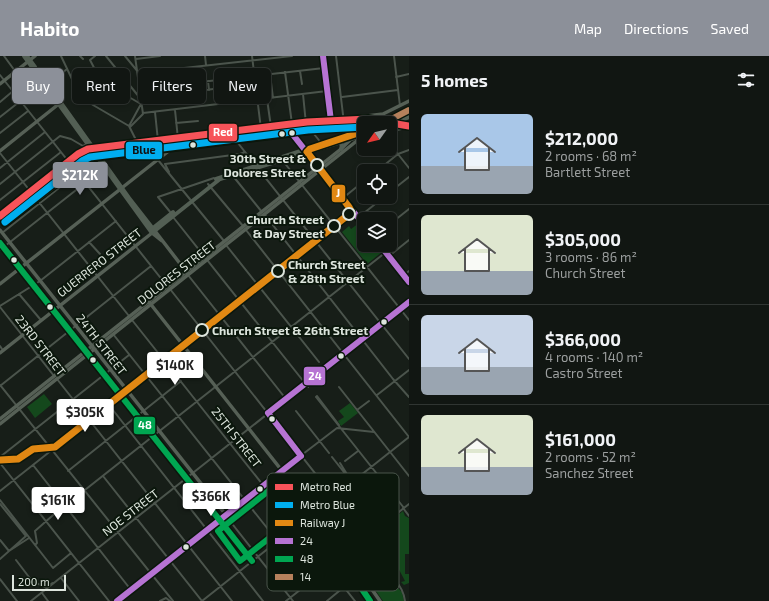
<!DOCTYPE html>
<html lang="en">
<head>
<meta charset="utf-8">
<style>
	body { margin:0; font-family:"Exo 2",sans-serif; background:#1a1f1b; color:#f1f3f6; height:100vh; display:flex; flex-direction:column; font-size:15px; white-space:nowrap }
	* { box-sizing:border-box; margin:0 }
	p { font-size:13px; color:#9c9f9f }
	.icon { flex:none; width:22px; height:22px; fill:none; stroke:currentColor; stroke-width:2; stroke-linecap:round; stroke-linejoin:round }
	.map { position:relative; flex:1; overflow:hidden }
	.sheet { display:flex; flex-direction:column; background:#111612; width:360px }
	.sheet>* { flex:none }
	.hud { position:absolute; left:12px; top:12px; width:337px; height:36px; display:flex; gap:8px }
	.needle { width:26px; rotate:236deg }
	.fabs { position:absolute; left:357px; top:60px; display:grid; gap:8px }
	.fabs a { display:grid; place-items:center; width:40px; height:40px; border-radius:6px; background:#111612; box-shadow:0 2px 6px #0003,0 0 0 1px #303532; font-size:20px }
	.scale { position:absolute; left:12px; bottom:10px; width:54px; box-sizing:border-box; padding-left:4px; border:2px solid #dde5dd; border-top:0; font-size:11px; line-height:14px; white-space:nowrap; color:#dde5dd; -webkit-text-stroke:3px #0b170c; paint-order:stroke }
	.price { position:absolute; translate:-50% -34px; padding:0 9px; border-radius:4px; background:#fff; color:#222; font-size:13px; line-height:26px; filter:drop-shadow(0 1px 2px #0008) }
	.price::after { content:''; position:absolute; left:50%; top:24px; width:12px; height:9px; margin-left:-6px; background:inherit; clip-path:polygon(0 0,100% 0,50% 100%) }
	.price.active { background:#8c9099; color:#fff }
	ul { padding:0; list-style:none }
	li { display:flex; align-items:center; gap:12px; height:100px; padding:0 12px }
	li+li { border-top:1px solid #303532 }
	li span { display:grid; place-items:center; flex:none; width:112px; height:80px; border-radius:6px; color:#555 }
	li>.icon { margin-inline-start:auto }
	span .icon { width:48px; height:48px; fill:#fffc; stroke-width:1 }
	li b { font-size:17px }
	h2 { display:flex; justify-content:space-between; align-items:center; height:48px; padding:0 12px; font-size:17px }
	.pill { padding:0 14px; border-radius:6px; background:#111612; box-shadow:0 2px 6px #0003,0 0 0 1px #303532; font-size:14px; line-height:36px }
	.pill.active { background:#8c9099; color:#fff }
	header { display:flex; align-items:center; gap:24px; box-sizing:border-box; height:56px; padding:0 20px; background:#8c9099; color:#fff }
	header strong { font-size:19px }
	nav { display:flex; gap:22px; margin-inline-start:auto; font-size:14px }
	main { display:flex; flex:1; min-height:0 }
	.map>svg:first-child { display:block }
	.green { fill:#14481c }
	.lines { fill:none; stroke-linecap:round; stroke-linejoin:round }
	.street { stroke:#4b544c; stroke-width:2 }
	.secondary { stroke:#566056; stroke-width:3.5 }
	.primary { stroke:#535f54; stroke-width:4 }
	.tram { stroke:#525a54; stroke-width:1 }
	.bus-1-casing { stroke:#0b170c; stroke-width:9 }
	.bus-2-casing { stroke:#0b170c; stroke-width:9 }
	.bus-3-casing { stroke:#0b170c; stroke-width:9 }
	.bus-1 { stroke:#b673d3; stroke-width:6 }
	.bus-2 { stroke:#00a651; stroke-width:6 }
	.bus-3 { stroke:#b6815c; stroke-width:6 }
	.rail-1-casing { stroke:#0b170c; stroke-width:10 }
	.rail-1 { stroke:#e18813; stroke-width:7 }
	.metro-1-casing { stroke:#0b170c; stroke-width:10 }
	.metro-2-casing { stroke:#0b170c; stroke-width:10 }
	.metro-1 { stroke:#f75359; stroke-width:7 }
	.metro-2 { stroke:#00aeef; stroke-width:7 }
	.bus-dot { fill:#dde5dd; stroke:#0b170c; stroke-width:1.5 }
	.stop-dot { fill:#0b170c; stroke:#dde5dd; stroke-width:2 }
	.labels { text-anchor:middle; dominant-baseline:central; stroke-width:4; stroke-linejoin:round; paint-order:stroke }
	.stop-label { font-size:12px; font-weight:bold; fill:#dde5dd; stroke:#0b170c; text-anchor:end }
	.street-label { font-size:12px; fill:#dde5dd; stroke:#0b170c }
	.key { fill:#0b170c; stroke:#4a554b; stroke-width:1 }
	.key-label { font-size:11px; fill:#dde5dd }
	.line-badge { stroke:#0b170c; stroke-width:1.5 }
	.badge-label { font-size:11px; text-anchor:middle; font-weight:bold; fill:#fff }
	.pale-badge-label { font-size:11px; text-anchor:middle; font-weight:bold; fill:#111 }
</style>
</head>
<body>
<header>
<strong>Habito</strong>
<nav><a>Map</a><a>Directions</a><a>Saved</a></nav>
</header>
<main>
<div class="map">
<svg width="409" height="545" viewBox="0 0 409 545">
	<rect width="100%" height="100%" fill="#171e18"/>
	<path class="green" d="M359,167L364,173V189H376L382,196L367,208L342,176L349,170L351,173Z
		M44,338L52,348L35,362L27,351Z
		M350,347L358,357L341,370L338,365L344,361L339,355Z
		M403,455L405,460L409,462V498H402H405V518H409V527L404,529L401,526L405,525L395,506L379,508V518L387,528L397,527V531L402,536L404,545H383L350,498Z
		M232,487L241,499L239,501L237,498L230,500L225,493Z"/>
	<g class="lines">
		<path class="street" d="M4,0L15,15
			M61,0L81,42L129,70L138,88
			M80,0L83,3
			M95,0L90,4L101,25L141,48
			M106,0L140,42L158,40
			M125,0L139,17L292,0
			M205,0L206,9
			M252,0L261,73
			M336,0L344,67L352,78
			M394,0L400,50
			M136,3L160,0
			M300,15L302,28
			M285,16L292,68
			M270,18L273,42
			M0,19L167,230
			M396,21L409,18
			M208,25L209,34
			M139,33L324,12
			M172,38L255,28
			M303,38L306,68L322,88
			M342,41L398,34
			M81,42L90,33
			M267,43L271,71
			M0,46L13,35
			M175,54L178,83
			M155,56L158,85
			M143,57L327,35
			M0,61L28,39H35L67,13
			M176,67L198,65
			M129,70L141,48
			M130,71L143,58L135,0
			M390,76L409,71
			M0,77L28,55
			M230,77L409,303
			M390,88L409,112
			M0,97L129,260
			M158,104L224,185
			M283,105L409,264
			M0,112L45,76
			M377,115L398,98L409,94
			M169,116L165,108L240,98L245,96
			M233,120L262,156
			M0,128L60,80L71,83L83,90L87,88
			M208,128L243,170
			M390,136L409,121
			M343,142L364,125
			M0,144L61,96
			M171,157L158,141L214,122
			M265,159L393,323L409,341
			M173,161L308,331
			M359,161L384,141
			M390,168L409,153
			M246,174L409,381
			M2,177L78,117
			M316,185V182L331,170H337L345,163
			M89,186L100,198
			M226,189L319,306
			M0,194L104,112
			M389,200L409,184
			M188,219L286,343
			M404,219L409,215
			M170,233L366,482
			M19,238L40,263
			M0,250L40,225L116,165
			M0,251L54,320
			M132,264L355,545
			M113,278L310,526
			M0,290L2,293
			M57,323L232,545
			M0,329L173,545
			M0,330L151,210
			M339,331L409,420
			M377,339L409,314
			M316,341L404,452
			M316,341L317,340L339,369
			M109,349L263,545
			M357,354L369,345
			M102,355L126,338L127,332L145,320
			M296,355L329,397
			M0,401L129,299
			M332,401L384,467
			M345,405L358,395
			M0,407L109,545
			M340,407L350,423
			M33,409L131,534
			M282,414L337,372L374,376
			M68,415L181,325
			M103,420L202,545L409,381
			M0,435L353,156
			M0,444L53,512L71,497
			M0,448L26,480L0,503
			M403,452L409,460
			M226,460L293,545
			M0,484L9,495
			M35,489L37,487L35,475L52,460L386,196
			M9,495L29,482
			M16,504L32,525L45,531L53,527
			M388,511C393,525 403,529 405,545
			M61,522L79,545
			M0,523L17,545
			M42,537L48,545
			M31,545L409,246
			M160,545L166,542L170,545
			M286,545L409,448
			M327,545L344,531"/>
		<path class="secondary" d="M323,0L331,65
			M0,28L35,0
			M373,60L376,67
			M288,70L290,75L364,169
			M0,95L60,47
			M0,161L78,99L87,94L383,58L409,45
			M0,174L226,459
			M155,175L188,218
			M380,189L409,226
			M0,228L175,90L178,83
			M149,246L346,496L380,545
			M0,297L152,177L162,185
			M0,363L341,93L350,84
			M0,368L363,80
			M117,545L282,414"/>
		<path class="primary" d="M24,0L152,177L220,123L364,79
			M27,0L35,11
			M51,33L129,142L154,174
			M372,67V65
			M380,67L409,56
			M390,69L409,61
			M339,86L342,89L341,93
			M216,123L364,74
			M153,172L173,156"/>
		<path class="tram" d="M348,159L354,157L364,169"/>
		<defs>
			<path id="bus-1" d="M323,0L331,65
				M288,70L290,75L364,169
				M288,70L331,65
				M380,189L409,226
				M268,357L409,246
				M268,357L301,400
				M117,545L301,400"/>
			<path id="bus-2" d="M0,187L252,505
				M281,425L304,455L240,505L218,475Z
				M314,467L341,502L370,545"/>
			<path id="bus-3" d="M375,67L386,66L409,54
				M5,167L90,102L364,68"/>
		</defs>
		<use href="#bus-1" class="bus-1-casing"/>
		<use href="#bus-2" class="bus-2-casing"/>
		<use href="#bus-3" class="bus-3-casing"/>
		<use href="#bus-1" class="bus-1"/>
		<use href="#bus-2" class="bus-2"/>
		<use href="#bus-3" class="bus-3"/>
		<defs>
			<path id="rail-1" d="M0,404L18,403L33,393L55,391L348,159L351,155L349,151L307,96L310,93L364,75"/>
		</defs>
		<use href="#rail-1" class="rail-1-casing"/>
		<use href="#rail-1" class="rail-1"/>
		<defs>
			<path id="metro-1" d="M0,160L78,98L88,93L307,66L368,63L409,70"/>
			<path id="metro-2" d="M5,166L82,105L90,101L308,74L364,71"/>
		</defs>
		<use href="#metro-1" class="metro-1-casing"/>
		<use href="#metro-2" class="metro-2-casing"/>
		<use href="#metro-1" class="metro-1"/>
		<use href="#metro-2" class="metro-2"/>
	</g>
	<g class="bus-dot">
		<circle cx="292" cy="77" r="3.5"/>
		<circle cx="282" cy="78" r="3.5"/>
		<circle cx="193" cy="89" r="3.5"/>
		<circle cx="14" cy="204" r="3.5"/>
		<circle cx="50" cy="251" r="3.5"/>
		<circle cx="384" cy="266" r="3.5"/>
		<circle cx="341" cy="300" r="3.5"/>
		<circle cx="93" cy="304" r="3.5"/>
		<circle cx="272" cy="363" r="3.5"/>
		<circle cx="260" cy="433" r="3.5"/>
		<circle cx="186" cy="491" r="3.5"/>
	</g>
	<g class="stop-dot">
		<circle cx="317" cy="109" r="6"/>
		<circle cx="349" cy="158" r="6"/>
		<circle cx="334" cy="170" r="6"/>
		<circle cx="278" cy="215" r="6"/>
		<circle cx="202" cy="274" r="6"/>
	</g>
	<g class="labels">
		<g class="stop-label">
			<text x="306" y="102">30th Street &amp;<tspan x="306" dy="14">Dolores Street</tspan></text>
			<text x="324" y="163">Church Street<tspan x="324" dy="14">&amp; Day Street</tspan></text>
			<text x="288" y="208" text-anchor="start">Church Street<tspan x="288" dy="14">&amp; 28th Street</tspan></text>
			<text x="212" y="274" text-anchor="start">Church Street &amp; 26th Street</text>
		</g>
		<g class="street-label">
			<text transform="translate(99 206) rotate(-38)">GUERRERO STREET</text>
			<text transform="translate(176 216) rotate(-38)">DOLORES STREET</text>
			<text transform="translate(102 288) rotate(52)">24TH STREET</text>
			<text transform="translate(41 289) rotate(52)">23RD STREET</text>
			<text transform="translate(237 381) rotate(52)">25TH STREET</text>
			<text transform="translate(130 456) rotate(-38)">NOE STREET</text>
		</g>
	</g>
	<rect x="267" y="417" width="132" height="118" rx="6" class="key"/>
	<rect x="275" y="428" width="18" height="6" fill="#f75359"/>
	<rect x="275" y="446" width="18" height="6" fill="#00aeef"/>
	<rect x="275" y="464" width="18" height="6" fill="#e18813"/>
	<rect x="275" y="482" width="18" height="6" fill="#b673d3"/>
	<rect x="275" y="500" width="18" height="6" fill="#00a651"/>
	<rect x="275" y="518" width="18" height="6" fill="#b6815c"/>
	<g class="key-label">
		<text x="300" y="435">Metro Red</text>
		<text x="300" y="453">Metro Blue</text>
		<text x="300" y="471">Railway J</text>
		<text x="300" y="489">24</text>
		<text x="300" y="507">48</text>
		<text x="300" y="525">14</text>
	</g>
	<g class="line-badge">
		<rect x="208" y="67" width="30" height="19" rx="4" fill="#f75359"/>
		<rect x="125" y="85" width="38" height="19" rx="4" fill="#00aeef"/>
		<rect x="331" y="128" width="15" height="19" rx="4" fill="#e18813"/>
		<rect x="303" y="310" width="23" height="20" rx="4" fill="#b673d3"/>
		<rect x="133" y="360" width="23" height="19" rx="4" fill="#00a651"/>
	</g>
	<g class="badge-label">
		<text x="223" y="80">Red</text>
		<text x="338" y="141">J</text>
		<text x="315" y="324">24</text>
		<text x="145" y="373">48</text>
	</g>
	<g class="pale-badge-label">
		<text x="144" y="98">Blue</text>
	</g>
</svg>
<div class="fabs">
<a><svg class="needle" viewBox="-14 -14 28 28"><path d="M0-13l5 13h-10z" fill="#e53935"/><path d="M0 13l5-13h-10z" fill="#9c9f9f"/></svg></a>
<a><svg class="icon" aria-label="locate" viewBox="0 0 24 24"><circle cx="12" cy="12" r="6"/><path d="M12 2v4M12 18v4M2 12h4M18 12h4"/></svg></a>
<a><svg class="icon" aria-label="layers" viewBox="0 0 24 24"><path d="M12 4l9 5-9 5-9-5zM3 14l9 5 9-5"/></svg></a>
</div>
<div class="scale">200 m</div>
<b class="price active" style="left:80px;top:140px">$212K</b>
<b class="price" style="left:175px;top:330px">$140K</b>
<b class="price" style="left:85px;top:377px">$305K</b>
<b class="price" style="left:211px;top:461px">$366K</b>
<b class="price" style="left:58px;top:465px">$161K</b>
<div class="hud">
<a class="pill active">Buy</a>
<a class="pill">Rent</a>
<a class="pill">Filters</a>
<a class="pill">New</a>
</div>
</div>
<section class="sheet">
<h2>5 homes<svg class="icon" aria-label="filters" viewBox="0 0 24 24"><path d="M4 7h16M4 17h16"/><circle cx="9" cy="7" r="2"/><circle cx="15" cy="17" r="2"/></svg></h2>
<ul>
<li><span style="background:linear-gradient(#a9c7e8 65%,#9aa5b1 0)"><svg class="icon" aria-label="home" viewBox="0 0 24 24"><path d="M3 11l9-7 9 7M6 9v11h12V9"/></svg></span><div><b>$212,000</b><p>2 rooms · 68 m²</p><p>Bartlett Street</p></div></li>
<li><span style="background:linear-gradient(#dfe7d0 70%,#9aa5b1 0)"><svg class="icon" aria-label="home" viewBox="0 0 24 24"><path d="M3 11l9-7 9 7M6 9v11h12V9"/></svg></span><div><b>$305,000</b><p>3 rooms · 86 m²</p><p>Church Street</p></div></li>
<li><span style="background:linear-gradient(#c9d6e8 65%,#9aa5b1 0)"><svg class="icon" aria-label="home" viewBox="0 0 24 24"><path d="M3 11l9-7 9 7M6 9v11h12V9"/></svg></span><div><b>$366,000</b><p>4 rooms · 140 m²</p><p>Castro Street</p></div></li>
<li><span style="background:linear-gradient(#dfe7d0 65%,#9aa5b1 0)"><svg class="icon" aria-label="home" viewBox="0 0 24 24"><path d="M3 11l9-7 9 7M6 9v11h12V9"/></svg></span><div><b>$161,000</b><p>2 rooms · 52 m²</p><p>Sanchez Street</p></div></li>
</ul>
</section>
</main>
</body>
</html>
